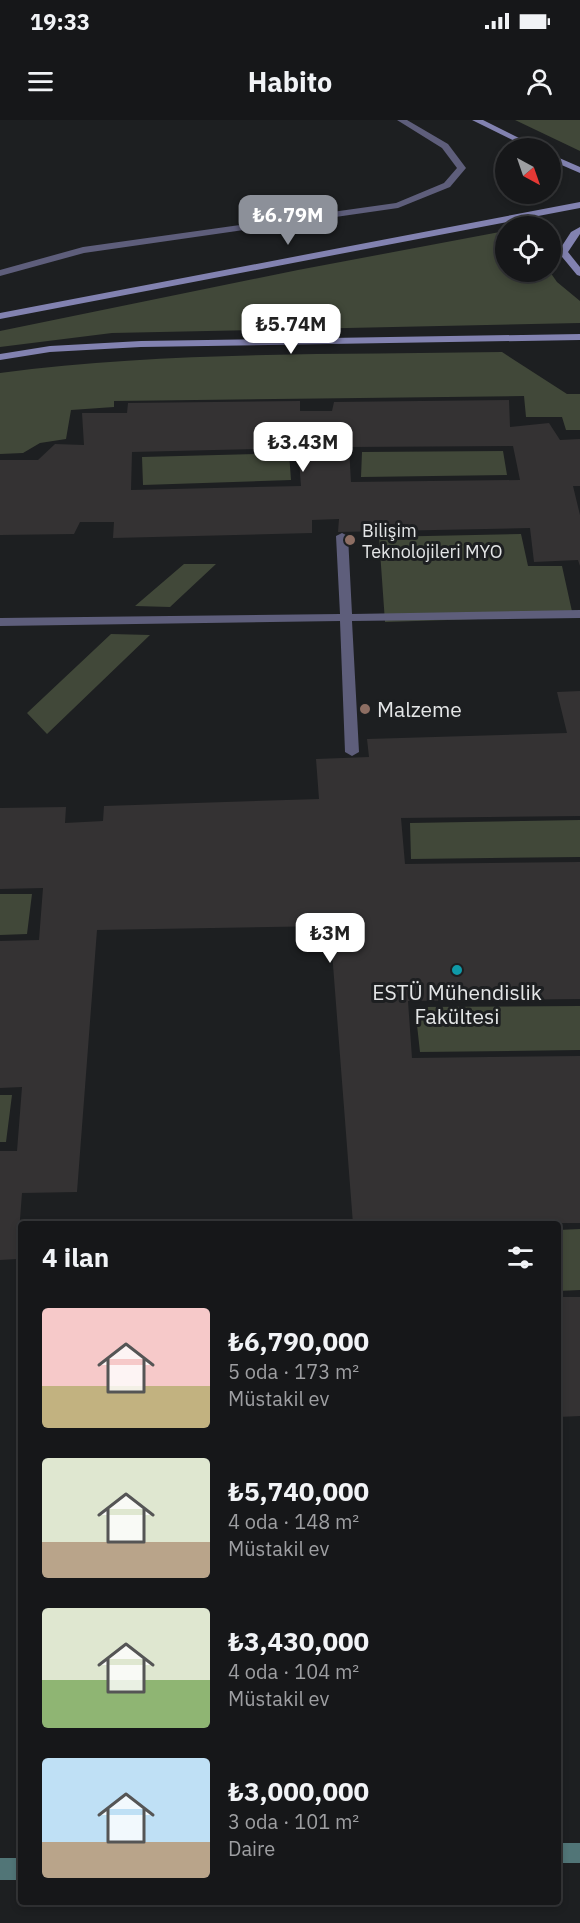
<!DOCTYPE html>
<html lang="tr">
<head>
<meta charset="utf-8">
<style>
	body { margin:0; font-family:"IBM Plex Sans",sans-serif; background:#1f2022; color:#f1f3f6; height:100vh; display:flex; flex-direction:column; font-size:22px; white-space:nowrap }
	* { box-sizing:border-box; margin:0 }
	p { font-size:20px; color:#9e9fa2 }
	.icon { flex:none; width:33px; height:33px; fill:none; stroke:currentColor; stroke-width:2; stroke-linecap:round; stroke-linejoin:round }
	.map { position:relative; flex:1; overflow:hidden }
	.drawer { position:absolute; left:18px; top:1101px; width:543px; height:684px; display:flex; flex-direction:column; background:#161719; border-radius:6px; box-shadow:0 3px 9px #0003,0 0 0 2px #353638 }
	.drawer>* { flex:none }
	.needle { width:39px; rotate:140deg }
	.tools { position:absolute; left:495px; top:18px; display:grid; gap:12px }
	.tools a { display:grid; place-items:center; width:66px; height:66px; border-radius:50%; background:#161719; box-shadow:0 3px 9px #0003,0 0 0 2px #353638; font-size:30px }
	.price { position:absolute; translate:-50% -51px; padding:0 14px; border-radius:12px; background:#fff; color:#222; font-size:20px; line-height:39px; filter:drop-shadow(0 2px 3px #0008) }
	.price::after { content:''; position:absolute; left:50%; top:36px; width:18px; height:14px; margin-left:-9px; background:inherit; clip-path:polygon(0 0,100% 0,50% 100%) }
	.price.current { background:#8c9099; color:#fff }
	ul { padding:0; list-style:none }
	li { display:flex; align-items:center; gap:18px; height:150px; padding:0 24px }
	li span { display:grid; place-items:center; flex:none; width:168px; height:120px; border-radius:6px; color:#555 }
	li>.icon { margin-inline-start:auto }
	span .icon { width:72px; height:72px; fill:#fffc; stroke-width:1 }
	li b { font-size:26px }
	h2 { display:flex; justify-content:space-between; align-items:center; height:72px; padding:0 24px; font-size:26px }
	.status { display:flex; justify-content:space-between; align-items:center; height:42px; padding:0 30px; background:#161719; direction:ltr }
	.status svg { height:16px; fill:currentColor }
	header { display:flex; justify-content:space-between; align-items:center; height:78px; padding:0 24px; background:#161719; font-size:27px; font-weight:800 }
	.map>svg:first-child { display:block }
	.green { fill:#414839 }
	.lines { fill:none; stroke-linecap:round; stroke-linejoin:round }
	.stream { fill:#517577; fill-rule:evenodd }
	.building { fill:#343233; fill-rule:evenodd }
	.lane { fill:#5e5e7b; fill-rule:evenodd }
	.street { fill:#5e5e7b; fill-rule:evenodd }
	.secondary { fill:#8282b0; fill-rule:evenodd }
	.education-dot { fill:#8d6e63; stroke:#1d1f21; stroke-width:2 }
	.culture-dot { fill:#0f9aa8; stroke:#1d1f21; stroke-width:2 }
	.labels { text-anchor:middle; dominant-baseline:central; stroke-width:6; stroke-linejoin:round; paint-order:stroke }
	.far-poi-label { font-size:18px; fill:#e4e6e7; stroke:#1d1f21; text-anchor:start }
	.poi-label { font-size:21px; fill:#e4e6e7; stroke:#1d1f21; text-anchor:start }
</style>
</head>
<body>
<div class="status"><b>19:33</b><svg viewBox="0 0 49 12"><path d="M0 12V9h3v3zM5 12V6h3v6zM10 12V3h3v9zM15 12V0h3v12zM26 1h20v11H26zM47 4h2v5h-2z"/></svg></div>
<header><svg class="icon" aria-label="menu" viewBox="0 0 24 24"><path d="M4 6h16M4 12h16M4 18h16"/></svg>Habito<svg class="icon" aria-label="person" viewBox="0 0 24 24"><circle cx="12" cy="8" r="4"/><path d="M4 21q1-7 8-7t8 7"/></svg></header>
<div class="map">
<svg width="580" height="1803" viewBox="0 0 580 1803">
	<rect width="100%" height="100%" fill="#1d1f21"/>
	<path class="green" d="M515,0H580V31Z
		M505,111L506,152H550L557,162L580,181V203L112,213L0,227V211L298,150Z
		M502,232L567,274H580V310H566L562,297H526L524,276L114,281V287L71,290L66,319L40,323L23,333L0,334V253C166,231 335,235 502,232Z
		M503,331L507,355L361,357L362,332Z
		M289,333L291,360L143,365L142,337Z
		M521,414L528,446H562L573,496L385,502L379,417Z
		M184,444H216L170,487L135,486Z
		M111,514L150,515L47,614L27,593Z
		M580,700V737L411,739L410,703Z
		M0,774H32L27,814L0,815Z
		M580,886V930L420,932L415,887Z
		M0,975H12L6,1022H0Z
		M580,1109V1170L558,1171V1110Z"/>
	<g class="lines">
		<path class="stream" d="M558,1723H580V1743H558Z
			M0,1738H21V1760H0Z"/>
	</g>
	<path class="building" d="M509,280L510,307L549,303L560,320L580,319V366H573L580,395V446L578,440L534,442L530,408L338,412L339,399L312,400V413L113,418L114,402H80L74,414L0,415V340H38L55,324L84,325L82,293H127L128,283L300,281V291H332L334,282ZM513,326L520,360L351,362L349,327ZM298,328L301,366L131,370L132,332Z
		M580,571V696L401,698L405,744L580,742V879L408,881L412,938L580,936V1103L353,1104L330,806L97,810L77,1072L22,1073L17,1139L0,1140V1031H17L22,967L0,968V821L39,820L43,768L0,769V688L66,687L65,703L103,701L104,686L319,679L316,639L369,637L367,619L567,613L557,572Z
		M558,1177H580V1296L558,1297Z"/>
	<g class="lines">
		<path class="lane" d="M397,0H407L448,24L466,48L450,67L398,88L84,133L0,156V150L83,127L396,83L444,63L457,48L442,28Z"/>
		<path class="street" d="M342,413L348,416L352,494L580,490V498L352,501L359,632L352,636L345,632L340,501L0,506V498L340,494L336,416Z"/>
		<path class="secondary" d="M472,0H483L539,28H529Z
			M550,34L580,47V53L550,40Z
			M580,82V88L0,199V193Z
			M580,107V114L568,132L580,147V156L577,155L558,132L571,112Z
			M580,214V220L141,227L50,232L0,240V234L50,226L141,221Z"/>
	</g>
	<g class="education-dot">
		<circle cx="350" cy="420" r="6"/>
		<circle cx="365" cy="589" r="6"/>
	</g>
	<circle class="culture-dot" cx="457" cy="850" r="6"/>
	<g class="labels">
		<g class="far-poi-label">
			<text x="362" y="410">Bilişim<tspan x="362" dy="21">Teknolojileri MYO</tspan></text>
		</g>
		<g class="poi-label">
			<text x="377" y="589">Malzeme</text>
			<text x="457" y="872" text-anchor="middle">ESTÜ Mühendislik<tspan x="457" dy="24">Fakültesi</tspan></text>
		</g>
	</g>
</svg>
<div class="tools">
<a><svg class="needle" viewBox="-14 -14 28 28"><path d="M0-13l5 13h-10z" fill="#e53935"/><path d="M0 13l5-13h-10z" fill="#9e9fa2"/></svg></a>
<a><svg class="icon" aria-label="locate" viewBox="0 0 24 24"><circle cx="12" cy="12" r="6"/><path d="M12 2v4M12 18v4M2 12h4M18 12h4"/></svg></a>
</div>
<b class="price current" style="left:288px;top:126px">₺6.79M</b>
<b class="price" style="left:291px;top:235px">₺5.74M</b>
<b class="price" style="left:303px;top:353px">₺3.43M</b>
<b class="price" style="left:330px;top:844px">₺3M</b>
<section class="drawer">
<h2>4 ilan<svg class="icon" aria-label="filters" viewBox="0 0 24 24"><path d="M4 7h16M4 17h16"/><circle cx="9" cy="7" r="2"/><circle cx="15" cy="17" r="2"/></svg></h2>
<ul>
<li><span style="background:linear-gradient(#f6c9c9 65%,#c2b280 0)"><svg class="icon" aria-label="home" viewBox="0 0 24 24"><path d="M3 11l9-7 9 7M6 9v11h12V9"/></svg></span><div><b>₺6,790,000</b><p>5 oda · 173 m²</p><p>Müstakil ev</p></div></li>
<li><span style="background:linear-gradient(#dfe7d0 70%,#b9a48a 0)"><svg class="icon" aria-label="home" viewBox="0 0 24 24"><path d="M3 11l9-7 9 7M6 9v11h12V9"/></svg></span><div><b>₺5,740,000</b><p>4 oda · 148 m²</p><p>Müstakil ev</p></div></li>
<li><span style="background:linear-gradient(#dfe7d0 60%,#8fb573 0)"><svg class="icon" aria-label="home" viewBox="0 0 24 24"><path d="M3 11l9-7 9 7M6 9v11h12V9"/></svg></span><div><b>₺3,430,000</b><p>4 oda · 104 m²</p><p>Müstakil ev</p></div></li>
<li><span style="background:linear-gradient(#bfe0f5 70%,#b9a48a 0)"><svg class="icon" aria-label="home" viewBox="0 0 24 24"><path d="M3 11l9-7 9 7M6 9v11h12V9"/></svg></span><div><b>₺3,000,000</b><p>3 oda · 101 m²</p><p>Daire</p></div></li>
</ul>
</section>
</div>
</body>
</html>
